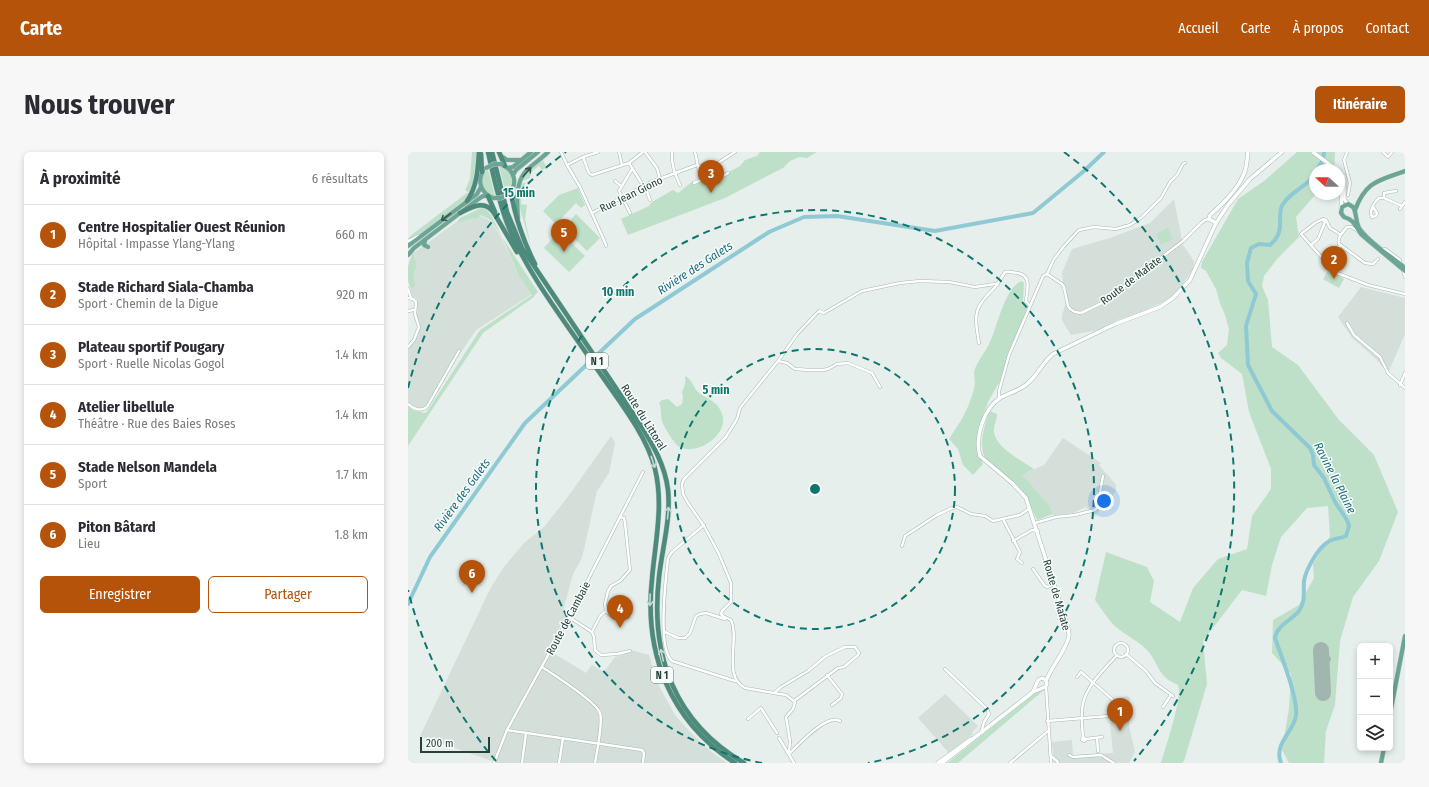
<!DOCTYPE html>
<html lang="fr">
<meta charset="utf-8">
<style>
body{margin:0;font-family:"Fira Sans Condensed",sans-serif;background:#f7f7f7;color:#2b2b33}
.controls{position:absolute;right:12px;bottom:12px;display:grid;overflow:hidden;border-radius:6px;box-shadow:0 2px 6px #0003}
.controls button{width:36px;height:36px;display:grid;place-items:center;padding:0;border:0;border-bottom:1px solid #e1e1e2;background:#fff;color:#2b2b33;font:20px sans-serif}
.compass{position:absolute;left:901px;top:12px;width:36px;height:36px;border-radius:50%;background:#fff;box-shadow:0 2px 6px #0003;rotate:291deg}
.scale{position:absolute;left:12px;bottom:10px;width:70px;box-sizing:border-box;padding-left:4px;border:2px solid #24423a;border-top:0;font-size:11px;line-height:14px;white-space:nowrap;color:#24423a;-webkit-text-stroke:3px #f7fbf9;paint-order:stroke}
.you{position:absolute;left:696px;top:349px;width:14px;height:14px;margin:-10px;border:3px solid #fff;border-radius:50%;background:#1a73e8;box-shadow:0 0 0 6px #1a73e833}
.badge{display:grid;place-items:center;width:26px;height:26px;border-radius:50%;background:#b45309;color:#fff;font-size:13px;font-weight:700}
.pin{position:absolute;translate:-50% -33px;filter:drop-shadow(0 1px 2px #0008)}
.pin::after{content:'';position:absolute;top:21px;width:14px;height:12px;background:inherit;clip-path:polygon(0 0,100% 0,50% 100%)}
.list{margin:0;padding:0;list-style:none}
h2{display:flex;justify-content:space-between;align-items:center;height:52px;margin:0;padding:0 16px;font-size:17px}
h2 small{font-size:13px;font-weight:400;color:#7c7c81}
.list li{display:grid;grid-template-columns:26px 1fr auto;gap:12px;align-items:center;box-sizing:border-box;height:60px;padding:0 16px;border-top:1px solid #e1e1e2}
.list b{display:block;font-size:15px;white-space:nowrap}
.list p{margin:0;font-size:13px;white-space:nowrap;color:#7c7c81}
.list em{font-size:13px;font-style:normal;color:#7c7c81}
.actions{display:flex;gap:8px;padding:12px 16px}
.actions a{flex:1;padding:9px 0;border:1px solid #b45309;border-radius:6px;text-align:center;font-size:14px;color:#b45309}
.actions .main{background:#b45309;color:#fff}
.icon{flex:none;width:22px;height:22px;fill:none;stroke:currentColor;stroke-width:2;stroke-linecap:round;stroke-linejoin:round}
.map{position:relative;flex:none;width:997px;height:611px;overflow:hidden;border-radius:6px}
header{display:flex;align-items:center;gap:24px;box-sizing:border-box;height:56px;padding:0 20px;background:#b45309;color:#fff}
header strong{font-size:19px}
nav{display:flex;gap:22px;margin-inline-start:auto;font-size:14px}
.intro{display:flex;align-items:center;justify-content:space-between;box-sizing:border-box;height:96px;padding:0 24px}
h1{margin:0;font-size:28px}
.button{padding:10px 18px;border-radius:6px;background:#b45309;color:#fff;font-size:14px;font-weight:700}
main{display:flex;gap:24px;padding:0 24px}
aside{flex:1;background:#fff;border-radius:6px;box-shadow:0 2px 6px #0003}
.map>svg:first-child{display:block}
</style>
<header>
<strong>Carte</strong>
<nav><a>Accueil</a><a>Carte</a><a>À propos</a><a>Contact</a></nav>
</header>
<div class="intro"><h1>Nous trouver</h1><a class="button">Itinéraire</a></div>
<main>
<aside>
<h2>À proximité<small>6 résultats</small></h2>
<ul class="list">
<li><span class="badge">1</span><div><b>Centre Hospitalier Ouest Réunion</b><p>Hôpital · Impasse Ylang-Ylang</p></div><em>660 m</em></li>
<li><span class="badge">2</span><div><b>Stade Richard Siala-Chamba</b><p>Sport · Chemin de la Digue</p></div><em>920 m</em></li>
<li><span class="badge">3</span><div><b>Plateau sportif Pougary</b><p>Sport · Ruelle Nicolas Gogol</p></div><em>1.4 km</em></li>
<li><span class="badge">4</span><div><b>Atelier libellule</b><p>Théâtre · Rue des Baies Roses</p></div><em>1.4 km</em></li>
<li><span class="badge">5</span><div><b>Stade Nelson Mandela</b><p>Sport</p></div><em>1.7 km</em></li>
<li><span class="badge">6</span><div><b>Piton Bâtard</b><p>Lieu</p></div><em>1.8 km</em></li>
</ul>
<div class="actions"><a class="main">Enregistrer</a><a>Partager</a></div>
</aside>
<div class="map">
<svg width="997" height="611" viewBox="0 0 997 611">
<rect width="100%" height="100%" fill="#e6efeb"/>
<g fill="#d4dfda">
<path d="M766,47L775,93L786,109L785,117L771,138L757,149L731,161L712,167L690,178L663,183L654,168V164L659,146L655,131L654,121L664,97L702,86L742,71Z"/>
<path d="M70,63L83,69L93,85L111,124L124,142L68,178L48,208L21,255L19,258L11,260L5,258L0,254V193L7,183L10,174L8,160L10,150L9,147L4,144L0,128L4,102L51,68Z"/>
<path d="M953,135L997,146V182L980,221L969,208L944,186L930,165Z"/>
<path d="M203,284L207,291L201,321L189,339L174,406L165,422L155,459L159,463L141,495L145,501L178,521L184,513L196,520L207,505L215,503L223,498L241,503L250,532L267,563L284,582L306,602L319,611H88V609H84L12,584L83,435L95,416L116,391L136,375L159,346Z"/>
<path d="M655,286L693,311L691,313L708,333V339L686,365L678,355L665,361L646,364L641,353L613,323L636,313Z"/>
<path d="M537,542L570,574L564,580L565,582L541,601L510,566Z"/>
<path d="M720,544L722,547L721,574L727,600L721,611H646L644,590L664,588L665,603L705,601L702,571L705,570L713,545Z"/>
</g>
<g fill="#bfe0c8">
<path d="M64,0H69L64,38L60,40L57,38L62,27Z"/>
<path d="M352,0H409L399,6L391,5L382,9L375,16L317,46L220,83L213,67L241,54L244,50L265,38L270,41L285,29L287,32L298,27L317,22L332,14L337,8L349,4Z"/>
<path d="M889,0H927L926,18H907V42H908L888,65L891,85L869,107L856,124L854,134L860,148L864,195L890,213L931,268L966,303L990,360L971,409L945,445L932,489L927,553L918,579L916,611H881L874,598L881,556L883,522L864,501L865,468L891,453L906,426L905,412L922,384L920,354L899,356L873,385L864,413L858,444L834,438L795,489L799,532L776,609L774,611H753C757,596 775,545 770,533C747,523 752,511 738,497C729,488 717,483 708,475C700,468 694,457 687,448L698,400L739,415L746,429L742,450L772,470L785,436L810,407L839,397L844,364L863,337V317L841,260L834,222L813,206L810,201L819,193L821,177L817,163L812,151L808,137L798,119L793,116L794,110L830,47L856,29Z"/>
<path d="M135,8L139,16L134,18L131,14L123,20L122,26L114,29L119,19L132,9L133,10Z"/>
<path d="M91,14C106,17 107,32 98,42Z"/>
<path d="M80,17L87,44C73,41 70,26 80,17Z"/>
<path d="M118,30L114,41L113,52L119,53L117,67L123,95L111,53L114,32Z"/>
<path d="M170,36L177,53L173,56L168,51L148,72L135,59L151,43Z"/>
<path d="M59,41H61L59,46L15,80L0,88L2,84Z"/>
<path d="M73,56L79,58L83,63L94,85L130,140L126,144V145L75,181L0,294V255L6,259L18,261L72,178L124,143L111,124L94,85L83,68L72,63L70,66L61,67L49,71L52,66Z"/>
<path d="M168,62L192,86L179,99L156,76Z"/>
<path d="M760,76L765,87L753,93L748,82Z"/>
<path d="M151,79L177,104L161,120L136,96Z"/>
<path d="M5,99L6,105L9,112L5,124L7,133L4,136L2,135L0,128V114Z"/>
<path d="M921,117L936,127L931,136L915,127Z"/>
<path d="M614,129L616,131L615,150L621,155L601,200L593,227L580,250L575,264L572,282V303L575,312L565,323L555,313L550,297L541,287C548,276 556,265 561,252C563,246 566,239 567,232C567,228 566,224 566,220C568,211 578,199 582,190C589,176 597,134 614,129Z"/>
<path d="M277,224C285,228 284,234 290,240C299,247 310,249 314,262C322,282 288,306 270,294C265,290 256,275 254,269C252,262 254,256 251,251L254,248L260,247L269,255L274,252L275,245L274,240C277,234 278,230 277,224Z"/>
<path d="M581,259L589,262C589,269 585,274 586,280C588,296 614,309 626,317L614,323L641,353L645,362L629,368L618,344L579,310C569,294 576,277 581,259Z"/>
<path d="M633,538H636L550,611H539L628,540Z"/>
</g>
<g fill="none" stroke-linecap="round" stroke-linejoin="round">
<g stroke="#8ec9d4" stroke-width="4">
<path d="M909,18L915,8L916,0"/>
<path d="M0,452L22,405L117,271L227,167L361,80L396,65L429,64L527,79L625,61L676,19L696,0"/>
<path d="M873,611C865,591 887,579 888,563C890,545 873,504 867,486C869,473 884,468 891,459C898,449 895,439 896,429C898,417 910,396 920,390C925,386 932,387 938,384L941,374L939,368L927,350L916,326L906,313L905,303L902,296L864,259L840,213L838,174L848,142L840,129L839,111L843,96L851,92L862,93C880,77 867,64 875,52C883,39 899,35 907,22"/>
</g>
<path stroke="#a2b6b0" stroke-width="6" d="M914,508L920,507"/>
<path stroke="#a2b6b0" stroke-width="16" d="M913,498L915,541"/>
<defs>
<g id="minor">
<path d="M153,0L159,13L172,35L195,86L198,93V94"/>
<path d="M211,0L214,13"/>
<path d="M237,0L249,16L252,27"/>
<path d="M264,0C263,12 267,22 272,33"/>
<path d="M287,0L293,28"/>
<path d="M939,0L936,8L942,31L940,43"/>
<path d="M975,0L980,5L984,0"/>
<path d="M996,0L997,1"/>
<path d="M175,5L181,21L184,23L221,11L235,0"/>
<path d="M221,11L236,35"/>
<path d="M159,13L175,5L190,0"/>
<path d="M293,28C301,31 313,26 320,21"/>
<path d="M207,29L213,34"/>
<path d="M286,31L293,28"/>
<path d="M237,34L242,48"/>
<path d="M976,46V41L988,39"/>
<path d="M965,55L969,61L968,64L964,65C961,59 966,50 971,46H976L994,54"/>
<path d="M992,57L997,50"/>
<path d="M184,61L243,30L289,13L298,16H302L327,0"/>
<path d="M222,61L211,39L224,17"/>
<path d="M950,79L943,75H939C935,80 929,85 931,92L957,111L965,112L970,107"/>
<path d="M933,83L922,76L918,68L915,67L907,71L893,82L925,118L929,121L960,133L997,142"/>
<path d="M0,89L11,84"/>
<path d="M903,93L910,87L917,70L915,68"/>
<path d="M973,97H977L992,108V112"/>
<path d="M916,108L933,93"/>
<path d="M995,118L997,125"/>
<path d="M639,122L654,132L656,135L660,154L662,157L667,160L673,161L694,151L733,122L742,112L754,105L775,89L793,71L797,68L801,67"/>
<path d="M0,137L3,146"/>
<path d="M0,146L5,147L8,150L7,162L11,175L6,188L0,195"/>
<path d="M0,159L6,158"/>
<path d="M939,171L946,183L972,205L980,221L997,236"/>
<path d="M571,191C565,157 567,156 590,132"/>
<path d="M370,209L390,181L411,159L416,161L454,139L492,131L512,129L541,130L567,135L587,132L590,131L597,120C602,119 605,121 610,121C624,124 619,138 618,149L622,154"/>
<path d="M992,233L997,221"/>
<path d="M591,246V239L601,203L635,124L639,122L646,107L656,94L671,78L686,75L708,77L722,73L734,65L753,46L762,30L769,23L775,12L777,11"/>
<path d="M0,252C5,257 13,260 19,255L51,199"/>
<path d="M595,367L612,400L609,407L614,411"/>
<path d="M627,371L648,365L667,363L687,358L689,356L695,324"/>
<path d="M296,373L264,400L260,406C258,426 249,496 264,509L327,529"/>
<path d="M605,389L624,378L630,379"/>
<path d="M494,394L497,384L529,363L544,356L549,355L563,362L577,364L585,369L612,363L622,356"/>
<path d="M625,417L637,434L640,435L646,432"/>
<path d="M198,459C205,467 209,467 220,465"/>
<path d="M161,465L184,480L186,485L187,498L193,503L209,502L222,499"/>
<path d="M184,480L192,464L198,459L197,452L200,439L203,434L212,429L222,418L217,371L216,366L212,365"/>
<path d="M257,480L270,486H277L282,481L288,464L292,462L298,461L317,467"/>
<circle cx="713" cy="498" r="7"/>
<path d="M718,502L738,519L747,531L765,544"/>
<path d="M134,515C146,523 188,549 192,561C195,570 189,600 187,611"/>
<path d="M537,517L579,557L581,562L576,570L573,581"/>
<path d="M419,523L434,542L433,546L424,553"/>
<path d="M638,534L643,611"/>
<path d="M366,541L373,535L400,519L418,504L437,495H447L451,501L450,503L436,515L430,516L386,549"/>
<path d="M755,555L763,543"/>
<path d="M340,567L353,556L369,581"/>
<path d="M639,569L701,564L705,549L704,547L673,520L669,525"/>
<path d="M99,578L234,598L236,601L235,611"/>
<path d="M675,585C674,572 672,557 677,545C683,529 698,516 709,503"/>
<path d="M371,586L386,611"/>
<path d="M689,586L690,599"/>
<path d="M678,587L676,589L674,588L675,585L678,587L694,585"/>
<path d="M381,600L382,589L378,565L385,557L387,550L378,543L337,536C314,524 332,488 323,468L315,464L313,462L314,459L323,450V431L311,402L296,374L280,351L275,342L274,332L276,327L318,285L329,267L332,256L370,209L379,211L387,217L402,218H415L420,217L429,212L440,211L464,221L472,235"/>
<path d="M381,602C390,593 419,561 432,569"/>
<path d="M661,603L665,605L693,603L706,611"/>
<path d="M643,604L649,609L650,611"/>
<path d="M86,611L99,578L161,465L235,320"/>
<path d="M114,611L118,581"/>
<path d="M151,611L155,586"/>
<path d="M602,611L640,579"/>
</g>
<g id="secondary">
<path d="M905,0L929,18"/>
<path d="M932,20L934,28L933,57"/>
<path d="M936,24V47L940,52"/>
<path d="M808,71L801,67L802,63C815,52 829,38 836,22C839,15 839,7 840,0"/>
<path d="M638,529C643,515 660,496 661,483C661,480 660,476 659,473L618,346L604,331L572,304C567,286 575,257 592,246C600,241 611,239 619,232C629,224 634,211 645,202L707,172L752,155L765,146L782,128L808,71L820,53L842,27L874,0"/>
<path d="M530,611L563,587"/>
<path d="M534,611L625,540L637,535L639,532L638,528L634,526L630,528L625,540"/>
</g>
<g id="primary">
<path d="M93,4L99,8H113"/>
<path d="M94,13C106,18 110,30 102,41"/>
<path d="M100,16L105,15L123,0"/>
<path d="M75,19C69,30 73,41 85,46"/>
<path d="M105,23L108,18L130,0"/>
<path d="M947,58C958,29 970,29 997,19"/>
<path d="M110,66C109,51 107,31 118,19C125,12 133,7 140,0"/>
<path d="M17,88L16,93L20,95"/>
<path d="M0,94L69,42L73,35"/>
<path d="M0,103L6,96L69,48L75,44H80"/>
<path d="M997,116C983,104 961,91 951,76C947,68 949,61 945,55L940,52L934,55L933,61L936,65L941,67L945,70L953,82L961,89L997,119"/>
<path d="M982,562L997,484"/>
<path d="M973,611L976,596"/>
</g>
<g id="trunk">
<path d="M80,0C86,26 91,52 101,76C121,124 156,168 185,211C205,241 239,282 247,317C256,353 247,391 244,427C236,502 262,569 327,611"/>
<path d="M84,0L99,60L114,96L232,272C245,293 257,313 260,338C263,367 254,397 251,425C242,503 266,570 336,611"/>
<path d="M91,0L97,14"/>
<path d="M73,2L74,20"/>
<path d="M103,39C106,62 116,91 127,112"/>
<path d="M80,44L87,60"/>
<path d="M59,49C69,35 70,17 71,0"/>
<path d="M52,61C63,55 77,47 86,61L109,100"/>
</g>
</defs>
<use href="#minor" stroke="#a8b8b2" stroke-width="3.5"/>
<use href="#secondary" stroke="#a4bbb3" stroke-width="4.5"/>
<use href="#primary" stroke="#c2cac8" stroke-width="5"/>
<use href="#trunk" stroke="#c2cac8" stroke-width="5.5"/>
<use href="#minor" stroke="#fff" stroke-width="2.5"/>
<use href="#secondary" stroke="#fff" stroke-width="3.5"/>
<use href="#primary" stroke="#6aa596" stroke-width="4"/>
<use href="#trunk" stroke="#4c8a7c" stroke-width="4.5"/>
<defs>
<g id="primary-bridge">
<path d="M78,16L86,12H94"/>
<path d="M85,46H93L101,42"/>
</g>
</defs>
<use href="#primary-bridge" stroke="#c2cac8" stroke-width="5" stroke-linecap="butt"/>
<use href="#primary-bridge" stroke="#6aa596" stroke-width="4"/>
</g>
<defs><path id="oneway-shaft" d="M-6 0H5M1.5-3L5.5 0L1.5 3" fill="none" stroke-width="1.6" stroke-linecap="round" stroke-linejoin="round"/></defs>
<g stroke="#365b51">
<use href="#oneway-shaft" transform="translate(119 20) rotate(-49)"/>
<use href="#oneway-shaft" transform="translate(38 65) rotate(143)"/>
</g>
<g stroke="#c4d9d4">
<use href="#oneway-shaft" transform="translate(245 310) rotate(72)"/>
<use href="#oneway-shaft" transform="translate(260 361) rotate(-85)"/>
<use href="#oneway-shaft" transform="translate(242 448) rotate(92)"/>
<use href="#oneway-shaft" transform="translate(254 503) rotate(-103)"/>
</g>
<g fill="none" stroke="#0f766e" stroke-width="2" stroke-dasharray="7 5">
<circle cx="407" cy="337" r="140"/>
<path d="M354 611A279 279 0 1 1 460 611"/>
<path d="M88 609A419 419 0 0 1 0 438M0 236A419 419 0 0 1 158 0M656 0A419 419 0 0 1 726 609"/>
</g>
<g text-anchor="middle" stroke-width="3" stroke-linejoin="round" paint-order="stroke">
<g fill="#f7fbf9" stroke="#637a73" stroke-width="1">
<rect x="178" y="201" width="22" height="16" rx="3"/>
<rect x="243" y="515" width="22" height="16" rx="3"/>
</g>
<g font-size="10" font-weight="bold" fill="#24423a">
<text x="189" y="213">N 1</text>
<text x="254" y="527">N 1</text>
</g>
<g font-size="11" fill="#24423a" stroke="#f7fbf9">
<text transform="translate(223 42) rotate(-26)" y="4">Rue Jean Giono</text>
<text transform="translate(723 128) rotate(-37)" y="4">Route de Mafate</text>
<text transform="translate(236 265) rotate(58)" y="4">Route du Littoral</text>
<text transform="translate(649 443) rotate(74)" y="4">Route de Mafate</text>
<text transform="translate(160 466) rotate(-62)" y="4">Route de Cambaie</text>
</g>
<g font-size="12" font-style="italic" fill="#1c6f80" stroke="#f7fbf9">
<text transform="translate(287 116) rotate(-33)" y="4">Rivière des Galets</text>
<text transform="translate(927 326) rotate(63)" y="4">Ravine la Plaine</text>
<text transform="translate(54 343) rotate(-54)" y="4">Rivière des Galets</text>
</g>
</g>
<circle cx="407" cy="337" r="6" fill="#0f766e" stroke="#f7fbf9" stroke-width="2"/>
<g font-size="12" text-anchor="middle" font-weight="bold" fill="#0f766e" stroke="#f7fbf9" stroke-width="3" stroke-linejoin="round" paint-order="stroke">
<text x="111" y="45">15 min</text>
<text x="210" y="144">10 min</text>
<text x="308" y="242">5 min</text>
</g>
</svg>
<div class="controls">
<button>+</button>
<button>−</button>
<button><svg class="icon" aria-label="layers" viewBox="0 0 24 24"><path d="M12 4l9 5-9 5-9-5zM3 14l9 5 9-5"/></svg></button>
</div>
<svg class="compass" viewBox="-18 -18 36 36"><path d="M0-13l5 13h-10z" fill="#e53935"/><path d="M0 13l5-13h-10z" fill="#7c7c81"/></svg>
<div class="scale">200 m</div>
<div class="you"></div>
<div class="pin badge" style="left:712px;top:579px">1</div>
<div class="pin badge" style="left:926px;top:127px">2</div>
<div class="pin badge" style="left:303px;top:41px">3</div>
<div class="pin badge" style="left:212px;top:476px">4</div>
<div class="pin badge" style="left:156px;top:100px">5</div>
<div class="pin badge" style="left:64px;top:441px">6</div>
</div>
</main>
